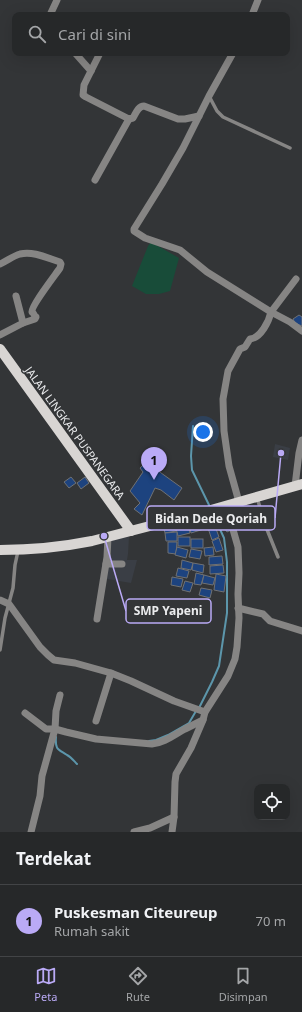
<!DOCTYPE html>
<html lang="id">
<style>
body{margin:0;font-family:"Noto Sans",sans-serif;background:#2e3031;color:#f1f3f6}
.controls{position:absolute;right:12px;bottom:12px;display:grid;overflow:hidden;border-radius:8px;box-shadow:0 4px 16px #0002}
.controls button{width:36px;height:36px;display:grid;place-items:center;padding:0;border:0;border-bottom:1px solid #424446;background:#262829;color:#f1f3f6;font:20px sans-serif}
.you{position:absolute;left:203px;top:432px;width:14px;height:14px;margin:-10px;border:3px solid #fff;border-radius:50%;background:#1a73e8;box-shadow:0 0 0 6px #1a73e833}
.badge{display:grid;place-items:center;width:26px;height:26px;border-radius:50%;background:#baaaf6;color:#111;font-size:13px;font-weight:700}
.pin{position:absolute;translate:-50% -33px;filter:drop-shadow(0 1px 2px #0008)}
.pin::after{content:'';position:absolute;top:21px;width:14px;height:12px;background:inherit;clip-path:polygon(0 0,100% 0,50% 100%)}
.list{margin:0;padding:0;list-style:none}
h2{display:flex;justify-content:space-between;align-items:center;height:52px;margin:0;padding:0 16px;font-size:17px}
h2 small{font-size:13px;font-weight:400;color:#a4a6a8}
.list li{display:grid;grid-template-columns:26px 1fr auto;gap:12px;align-items:center;box-sizing:border-box;height:72px;padding:0 16px;border-top:1px solid #424446}
.list b{display:block;font-size:15px;white-space:nowrap}
.list p{margin:0;font-size:13px;white-space:nowrap;color:#a4a6a8}
.list em{font-size:13px;font-style:normal;color:#a4a6a8}
.icon{flex:none;width:22px;height:22px;fill:none;stroke:currentColor;stroke-width:2;stroke-linecap:round;stroke-linejoin:round}
.map{position:relative;flex:none;width:302px;height:832px;overflow:hidden}
.search{position:absolute;background:#262829;box-shadow:0 4px 16px #0002;left:12px;right:12px;top:12px;height:44px;display:flex;align-items:center;gap:10px;box-sizing:border-box;padding:0 14px;border-radius:8px;color:#a4a6a8;font-size:15px}
.sheet{height:124px;background:#262829}
nav{display:flex;justify-content:space-around;align-items:center;box-sizing:border-box;height:56px;border-top:1px solid #424446;background:#262829;font-size:11px;color:#a4a6a8}
nav a{display:grid;justify-items:center;gap:2px}
nav .on{color:#baaaf6}
.map>svg:first-child{display:block}
</style>
<div class="map">
<svg width="302" height="832" viewBox="0 0 302 832">
<rect width="100%" height="100%" fill="#333537"/>
<g fill="#3a3e45">
<path d="M275,444L290,448L288,460L273,457Z"/>
<path d="M129,537L128,554L127,560H137L131,583L107,579L110,543L112,539Z"/>
</g>
<path fill="#184c39" d="M151,242L179,258L170,291L159,294H146L132,286L148,246Z"/>
<g fill="none" stroke-linecap="round" stroke-linejoin="round">
<g stroke="#5c96ab" stroke-width="2">
<path d="M193,426L191,456L192,470L210,507"/>
<path d="M199,708L212,682L219,666L227,613V562L224,538L212,512"/>
<path d="M56,737C55,750 58,749 67,755C71,757 74,761 77,764"/>
<path d="M149,741L156,740L168,735L189,723L196,711"/>
</g>
</g>
<g fill="#1d437f" stroke="#6f7174">
<path d="M299,315L302,317V326L295,323L293,319Z"/>
<path d="M151,457L162,467L157,470L182,488L174,500L161,490L155,488L142,515L134,509L140,503L130,491L143,472L140,468Z"/>
<path d="M71,477L76,483L69,488L64,482Z"/>
<path d="M85,477L89,483L81,489L77,483Z"/>
<path d="M200,517L204,529L191,533L188,520Z"/>
<path d="M187,520L190,533L178,536L175,524Z"/>
<path d="M174,522L176,531L165,533L163,525Z"/>
<path d="M229,523L233,529L227,532L223,526Z"/>
<path d="M215,526L219,537L212,540L208,528Z"/>
<path d="M177,532V541H166L165,533Z"/>
<rect x="178" y="537" width="12" height="9"/>
<path d="M219,538L223,550L216,552L212,541Z"/>
<rect x="191" y="539" width="12" height="9"/>
<path d="M168,542H177L176,554L168,553Z"/>
<path d="M177,547L188,550L186,558L175,555Z"/>
<path d="M213,547L214,555L205,556L204,548Z"/>
<path d="M191,549L202,551L200,559L189,557Z"/>
<path d="M222,556L223,564L209,565V557Z"/>
<path d="M182,560L193,563L191,570L181,568Z"/>
<path d="M193,563L204,565L203,573L192,570Z"/>
<path d="M223,565L224,573L210,574V566Z"/>
<path d="M178,568L189,571L187,578L176,576Z"/>
<path d="M196,573L204,575L201,585L194,584Z"/>
<path d="M216,574L226,576L224,592L214,590Z"/>
<path d="M204,575L215,578L213,585L202,583Z"/>
<path d="M172,577L183,579L181,587L171,585Z"/>
<path d="M185,581L193,583L190,592L182,590Z"/>
<path d="M201,588L212,590L210,598L199,595Z"/>
</g>
<g fill="none" stroke-linecap="round" stroke-linejoin="round">
<g stroke="#868584" stroke-width="3.5">
<path d="M209,96L217,111L223,117L290,148"/>
<path d="M257,497L264,522L278,557"/>
<path d="M0,650L5,618L13,588L15,565L18,551"/>
</g>
<g stroke="#868584" stroke-width="7">
<path d="M50,15L57,0"/>
<path d="M252,15L258,0"/>
<path d="M75,53L91,71"/>
<path d="M100,53L84,85L83,95L86,97L129,119L133,118C136,113 138,106 144,106L178,119H185L199,116"/>
<path d="M233,53L209,96L183,148L162,184L134,229V231L145,238L180,250L207,272L271,312L290,322L302,331"/>
<path d="M95,180L129,119"/>
<path d="M0,264C7,261 13,256 20,254C34,251 47,258 60,262L61,264L60,268C56,274 31,306 32,312C33,312 35,317 36,317L35,319L23,323"/>
<path d="M0,335L23,323L16,296"/>
<path d="M295,486L299,453L302,440"/>
<path d="M239,502L229,466L224,431L223,399L228,371L240,349L245,347L250,339C261,338 269,321 271,312L296,279"/>
<path d="M106,564H122"/>
<path d="M0,600L9,604L40,647L48,655L54,660L75,663L111,673L131,681L174,701L205,712"/>
<path d="M238,608L263,614L270,621L302,631"/>
<path d="M97,619L107,557L108,537"/>
<path d="M25,713L46,729H55L66,732L96,739L152,744C164,743 174,735 185,729C191,726 197,723 203,720L205,712L228,676L235,659L237,647L239,618L238,594L239,573L238,547L226,505"/>
<path d="M96,721L111,673"/>
<path d="M31,832L40,796L42,776L55,729L56,711L60,695"/>
<path d="M134,832L150,828L174,817"/>
<path d="M172,832L174,817L175,782L176,774L191,748L203,720"/>
</g>
<g stroke="#d8d5d3" stroke-width="10">
<path d="M0,349L131,531"/>
<path d="M0,550C31,550 62,547 92,541L204,512L302,484"/>
</g>
</g>
<g text-anchor="middle" stroke-width="3" stroke-linejoin="round" paint-order="stroke">
<g font-size="11" fill="#eaebed" stroke="#333537">
<text transform="translate(75 433) rotate(54)" y="4">JALAN LINGKAR PUSPANEGARA</text>
</g>
</g>
<path fill="none" stroke="#baaaf6" stroke-width="1.5" d="M281 453L275 518M104 536L126 611"/>
<g fill="#baaaf6" stroke="#333537" stroke-width="1.5">
<circle cx="281" cy="453" r="4"/>
<circle cx="104" cy="536" r="4"/>
</g>
<g fill="#333537" stroke="#baaaf6" stroke-width="1.5">
<rect x="147" y="506" width="128" height="24" rx="4"/>
<rect x="126" y="599" width="85" height="24" rx="4"/>
</g>
<g font-size="12" text-anchor="middle" font-weight="bold" fill="#eaebed">
<text x="211" y="523">Bidan Dede Qoriah</text>
<text x="168" y="615">SMP Yapeni</text>
</g>
</svg>
<div class="controls">
<button><svg class="icon" aria-label="locate" viewBox="0 0 24 24"><circle cx="12" cy="12" r="6"/><path d="M12 2v4M12 18v4M2 12h4M18 12h4"/></svg></button>
</div>
<div class="you"></div>
<div class="pin badge" style="left:154px;top:480px">1</div>
<div class="search"><svg class="icon" aria-label="search" viewBox="0 0 24 24"><circle cx="10" cy="10" r="6"/><path d="M15 15l6 6"/></svg>Cari di sini</div>
</div>
<section class="sheet">
<h2>Terdekat<small></small></h2>
<ul class="list">
<li><span class="badge">1</span><div><b>Puskesman Citeureup</b><p>Rumah sakit</p></div><em>70 m</em></li>
</ul>
</section>
<nav>
<a class="on"><svg class="icon" aria-label="map" viewBox="0 0 24 24"><path d="M3 6l6-2 6 2 6-2v14l-6 2-6-2-6 2zM9 4v14M15 6v14"/></svg>Peta</a>
<a><svg class="icon" aria-label="directions" viewBox="0 0 24 24"><path d="M12 3l9 9-9 9-9-9zM9 14v-3h6M13 9l2 2-2 2"/></svg>Rute</a>
<a><svg class="icon" aria-label="saved" viewBox="0 0 24 24"><path d="M7 4h10v16l-5-4-5 4z"/></svg>Disimpan</a>
</nav>
